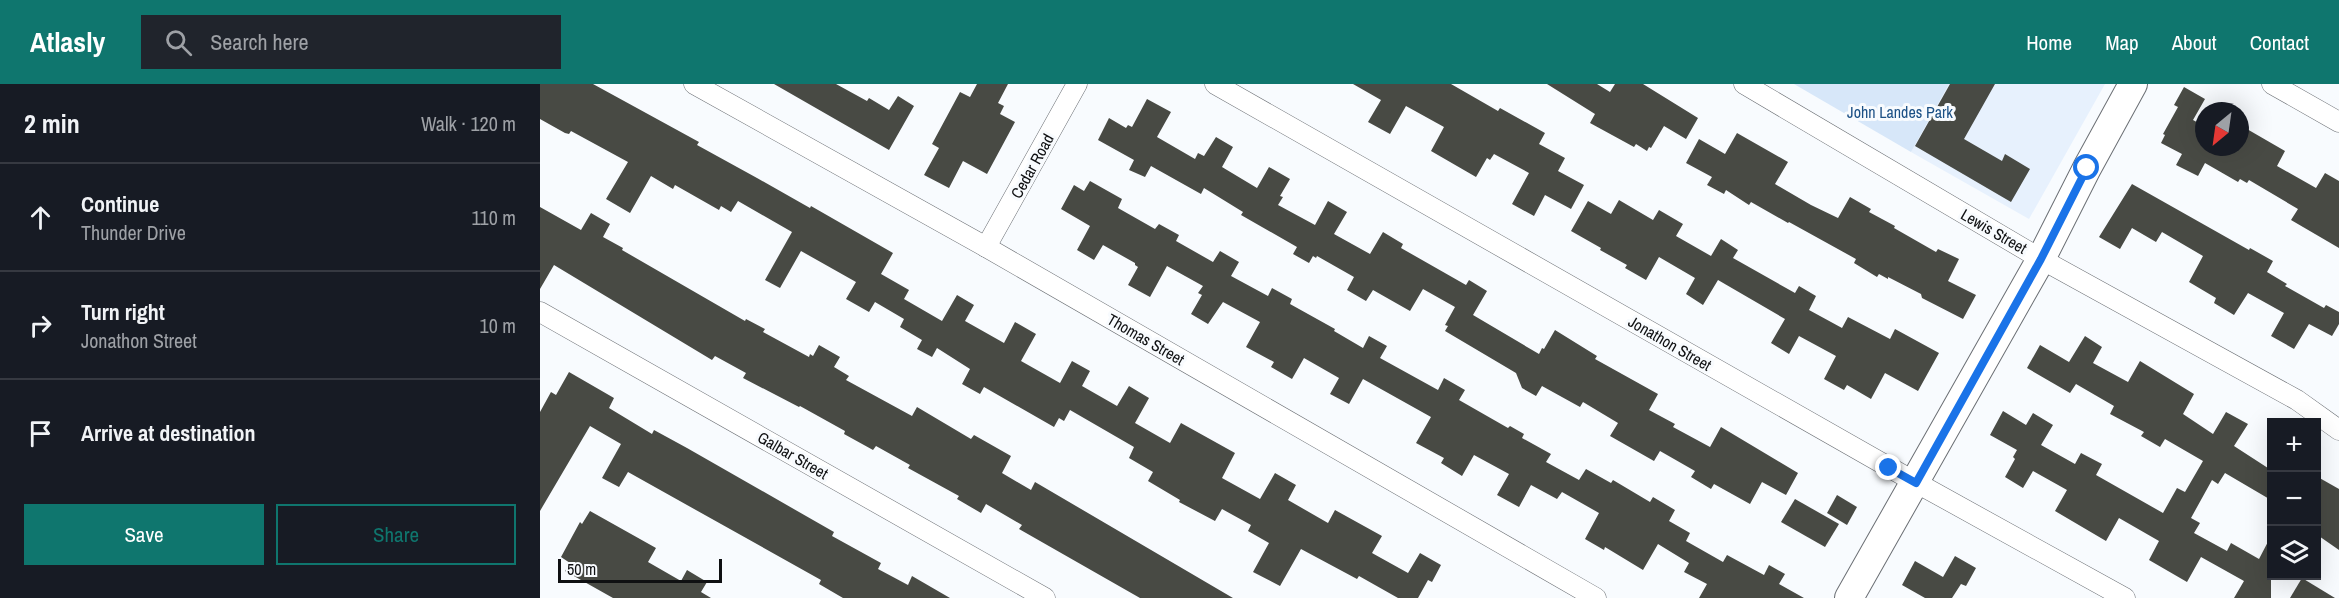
<!DOCTYPE html>
<meta charset="utf-8">
<style>
body{margin:0;font-family:"Archivo Narrow",sans-serif;background:#20242c;color:#f1f3f6}
.controls{position:absolute;right:18px;bottom:18px;display:grid;overflow:hidden;border-radius:0px;box-shadow:0 6px 24px #0002}
.controls button{width:54px;height:54px;display:grid;place-items:center;padding:0;border:0;border-bottom:2px solid #363941;background:#171b24;color:#f1f3f6;font:30px sans-serif}
.compass{position:absolute;left:1655px;top:18px;width:54px;height:54px;border-radius:50%;background:#171b24;box-shadow:0 6px 24px #0002;rotate:209deg}
.scale{position:absolute;left:18px;bottom:15px;width:164px;box-sizing:border-box;padding-left:6px;border:3px solid #0f1012;border-top:0;font-size:16px;line-height:21px;white-space:nowrap;color:#0f1012;-webkit-text-stroke:4px #f8fbfe;paint-order:stroke}
.stop{position:absolute;width:18px;height:18px;margin:-14px;border:4px solid #1a73e8;border-radius:50%;background:#fff}
.stop.end{background:#1a73e8;border-color:#fff;box-shadow:0 2px 6px #0008}
.list{margin:0;padding:0;list-style:none}
h2{display:flex;justify-content:space-between;align-items:center;height:78px;margin:0;padding:0 24px;font-size:26px}
h2 small{font-size:20px;font-weight:400;color:#9ea1a6}
.list li{display:grid;grid-template-columns:39px 1fr auto;gap:18px;align-items:center;box-sizing:border-box;height:108px;padding:0 24px;border-top:2px solid #363941}
.list b{display:block;font-size:22px;white-space:nowrap}
.list p{margin:0;font-size:20px;white-space:nowrap;color:#9ea1a6}
.list em{font-size:20px;font-style:normal;color:#9ea1a6}
.actions{display:flex;gap:12px;padding:18px 24px}
.actions a{flex:1;padding:14px 0;border:2px solid #0f766e;border-radius:0px;text-align:center;font-size:21px;color:#0f766e}
.actions .main{background:#0f766e;color:#fff}
.icon{flex:none;width:33px;height:33px;fill:none;stroke:currentColor;stroke-width:2;stroke-linecap:round;stroke-linejoin:round}
.map{position:relative;flex:none;width:1799px;height:514px;overflow:hidden}
header{display:flex;align-items:center;gap:36px;box-sizing:border-box;height:84px;padding:0 30px;background:#0f766e;color:#fff}
header strong{font-size:28px}
nav{display:flex;gap:33px;margin-inline-start:auto;font-size:21px}
.search{width:420px;height:54px;background:#20242c;display:flex;align-items:center;gap:15px;box-sizing:border-box;padding:0 21px;border-radius:0px;color:#9ea1a6;font-size:22px}
main{display:flex}
aside{flex:1;background:#171b24}
.map>svg:first-child{display:block}
</style>
<header>
<strong>Atlasly</strong>
<div class="search"><svg class="icon" aria-label="search" viewBox="0 0 24 24"><circle cx="10" cy="10" r="6"/><path d="M15 15l6 6"/></svg>Search here</div>
<nav><a>Home</a><a>Map</a><a>About</a><a>Contact</a></nav>
</header>
<main>
<aside>
<h2>2 min<small>Walk · 120 m</small></h2>
<ul class="list">
<li><svg class="icon" aria-label="ahead" viewBox="0 0 24 24"><path d="M12 20V5M6 11l6-6 6 6"/></svg><div><b>Continue</b><p>Thunder Drive</p></div><em>110 m</em></li>
<li><svg class="icon" aria-label="right" viewBox="0 0 24 24"><path d="M7 20v-9h11M14 6l5 5-5 5"/></svg><div><b>Turn right</b><p>Jonathon Street</p></div><em>10 m</em></li>
<li><svg class="icon" aria-label="arrive" viewBox="0 0 24 24"><path d="M6 21V4h12l-3 4 3 4H6"/></svg><div><b>Arrive at destination</b></div></li>
</ul>
<div class="actions"><a class="main">Save</a><a>Share</a></div>
</aside>
<div class="map">
<svg width="1799" height="514" viewBox="0 0 1799 514">
<rect width="100%" height="100%" fill="#f8fbfe"/>
<path fill="#e7f1fd" d="M1409,0H1565L1489,135L1371,68Z"/>
<path fill="#d7e7f9" d="M1254,0H1409L1371,68Z"/>
<g fill="#484a44">
<path d="M0,0H53L159,58L157,61L217,94L270,124L271,122L353,169L341,190L369,206L364,215L402,237L417,211L434,221L425,237L464,259L475,238L496,250L481,277L520,299L532,277L550,287L542,302L577,322L589,302L609,314L595,339L630,359L641,339L695,369L682,394L720,415L735,389L756,401L748,416L788,439L795,426L842,452L832,469L868,489L880,469L901,481L892,498L888,496L878,514H858L819,492L817,495L761,465L740,502L713,488L729,459L708,447L711,441L682,425L675,437L639,418L640,416L608,397L613,388L589,374L594,363L530,326L524,337L519,334L514,343L444,303L440,310L422,300L430,285L397,264L392,273L377,265L382,256L360,243L364,235L335,218L329,228L306,215L316,198L261,167L240,204L225,196L252,148L198,117L191,128L181,122L179,126L135,101L133,105L111,92L90,129L66,115L88,78L31,47L29,50L25,49L0,35Z"/>
<path d="M234,0H296L327,17L329,14L349,26L358,12L374,22L349,66Z"/>
<path d="M437,0H468L458,19L464,22L460,30L475,38L447,90L423,77L409,104L384,91L399,64L392,60L420,8L430,13Z"/>
<path d="M813,0H911L958,27L960,24L1005,49L999,60L1025,74L1018,87L1044,101L1031,125L1005,111L994,132L972,120L989,89L954,70L950,76L947,74L936,93L891,67L904,43L866,22L850,50L828,38L841,16Z"/>
<path d="M1007,0H1057L1070,8L1075,0H1103L1158,34L1146,55L1124,42L1111,64L1109,63L1107,67L1096,60L1094,63L1050,39L1055,30Z"/>
<path d="M1410,0H1455L1424,55L1462,77L1465,70L1490,85L1471,118L1375,62Z"/>
<path d="M1644,3L1665,15L1653,36L1664,42V63H1700V41L1745,67L1737,82L1776,104L1785,89L1799,97V164L1751,136L1758,125L1709,96L1707,99L1700,95L1698,98L1665,79L1658,92L1636,81L1642,70L1621,59L1625,51L1623,50L1638,23L1634,21Z"/>
<path d="M607,15L631,28L617,53L655,75L658,69L664,72L676,53L693,63L682,83L717,104L729,83L750,95L740,112L743,113L738,121L775,141L788,117L807,128L794,150L830,170L843,148L863,160L861,164L926,201L929,196L947,207L933,231L999,270L1002,264L1004,265L1015,246L1057,272L1055,275L1118,310L1109,326L1135,340L1133,343L1170,363L1181,343L1258,389L1246,411L1222,398L1210,420L1174,400L1171,405L1151,393L1155,387L1120,367L1114,377L1070,352L1078,339L1043,318L1040,323L1002,302L996,312L982,304L976,289L905,247L908,242L905,241L915,223L883,205L870,227L833,206L826,217L807,206L814,193L777,172L776,174L773,172L769,179L753,170L757,163L701,131L703,128L664,104L661,110L611,82L605,93L589,86L594,76L558,56L569,34L586,44L588,41L592,43Z"/>
<path d="M1197,49L1248,78L1235,100L1271,121L1298,134L1310,113L1331,125L1329,128L1355,142L1354,144L1396,168L1398,165L1419,175L1408,197L1436,211L1423,235L1382,214L1381,210L1348,193V195L1339,190L1337,193L1314,179L1316,175L1249,138L1248,139L1211,118L1209,121L1186,106L1184,110L1167,101L1172,93L1146,79L1159,55L1185,70Z"/>
<path d="M550,97L582,115L578,124L615,145L619,140L639,151L636,157L673,178L680,167L699,178L691,192L728,212L732,204L752,215L750,220L795,245L794,247L823,264L829,252L847,262L840,274L898,306L904,294L925,306L919,316L968,344L970,342L984,350L982,354L1011,370L1006,378L1039,396L1046,385L1071,399L1073,396L1110,418L1113,413L1135,426L1129,437L1150,449L1146,457L1183,478L1187,471L1224,491L1229,481L1245,490L1239,500L1264,514H1159L1167,500L1144,488L1149,479L1118,460L1103,486L1065,463L1064,466L1045,455L1059,429L1022,408L1017,415L991,401L979,423L957,411L969,390L934,371L922,392L901,379L904,374L876,359L891,333L823,295L809,320L790,310L799,294L764,274L752,295L731,283L734,278L706,263L720,238L683,218L668,240L651,230L662,211L658,209L663,202L627,182L610,213L588,201L598,183L595,181V179L563,161L554,176L537,166L550,142L521,125L534,101L544,107Z"/>
<path d="M1592,100L1709,166L1710,164L1733,177L1727,188L1747,200L1745,202L1784,224L1786,221L1799,228V240L1792,252L1769,240L1754,265L1731,252L1744,229L1708,209L1694,231L1674,219L1676,214L1649,198L1663,172L1622,148L1616,158L1592,144L1580,165L1559,153Z"/>
<path d="M1079,116L1113,136L1119,126L1143,140L1136,152L1171,172L1181,155L1198,166L1193,174L1255,209L1259,202L1276,212L1269,226L1302,244L1308,233L1350,255L1355,245L1399,269L1378,307L1345,289L1331,315L1307,301L1304,306L1284,295L1296,272L1259,252L1249,270L1231,259L1245,235L1178,196L1163,221L1146,210L1155,194L1119,173L1106,196L1085,184L1087,181L1060,166L1061,164L1031,147L1048,117L1071,130Z"/>
<path d="M0,123L41,146L51,129L70,140L63,153L83,164L82,166L205,237L206,235L225,245L223,248L269,273L270,270L273,272L279,261L300,273L294,283L309,292L306,296L372,332L377,323L431,355L434,351L471,372L462,389L491,406L495,398L693,514H600L479,445L482,441L446,420L441,429L417,415L419,412L368,384L370,381L336,362L333,366L304,350L305,347L260,322L259,323L203,294L206,289L175,272L172,276L14,181L0,205Z"/>
<path d="M1545,252L1562,263L1553,279L1588,298L1600,277L1654,310L1643,330L1673,350L1686,328L1708,340L1694,362L1731,386V416L1685,389L1678,400L1672,396L1651,434L1660,439L1654,449L1687,467L1691,459L1719,475L1731,452V514H1694L1704,497L1661,473L1647,498L1609,476L1619,457L1579,434L1566,457L1515,427L1527,406L1493,387L1483,404L1465,393L1475,375L1473,373L1477,366L1450,351L1463,327L1486,341L1493,329L1513,341L1501,361L1535,380L1541,369L1562,380L1556,391L1623,429L1637,404L1645,408L1663,377L1625,355L1620,363L1601,352L1604,348L1570,330L1574,322L1536,300L1530,309L1487,284L1500,261L1529,278Z"/>
<path d="M29,288L74,314L69,324L112,350L114,346L147,364L294,448L292,452L341,479L338,485L368,501L372,492L410,514H303L279,500L281,496L88,388L79,403L62,394L81,360L50,342L0,427V328L11,308L16,311Z"/>
<path d="M1776,392L1799,405V466L1776,450Z"/>
<path d="M1297,411L1317,423L1307,441L1287,429Z"/>
<path d="M1255,415L1299,440L1285,463L1241,438Z"/>
<path d="M50,427L116,464L108,478L141,497L147,486L167,498L161,508L171,514H73L25,487L30,479L21,473L40,438L42,440Z"/>
<path d="M1415,472L1436,484L1426,502L1421,500L1412,514H1385L1362,501L1375,477L1403,493Z"/>
<path d="M1762,494L1795,514H1750Z"/>
</g>
<g fill="none" stroke-linecap="round" stroke-linejoin="round">
<defs>
<g id="street">
<path d="M154,0L446,163L1056,514"/>
<path d="M675,0L1375,398L1585,514"/>
<path d="M1204,0L1501,175L1757,316L1799,346"/>
<path d="M1732,0L1799,38"/>
<path d="M446,163L537,0"/>
<path d="M0,228L505,514"/>
</g>
<path id="secondary" d="M1309,514L1501,175L1547,84L1593,0"/>
</defs>
<use href="#street" stroke="#6b6f74" stroke-width="21"/>
<use href="#secondary" stroke="#6b6f74" stroke-width="30"/>
<use href="#street" stroke="#fff" stroke-width="20"/>
<use href="#secondary" stroke="#fff" stroke-width="28"/>
</g>
<g fill="none" stroke-linecap="round" stroke-linejoin="round">
<path stroke="#1a73e8" stroke-width="8" d="M1349,384L1376,399L1501,175L1547,84"/>
</g>
<g text-anchor="middle" stroke-width="6" stroke-linejoin="round" paint-order="stroke">
<g font-size="16" fill="#1b5085" stroke="#f8fbfe">
<text x="1360" y="34">John Landes Park</text>
</g>
<g font-size="16" fill="#0f1012" stroke="#f8fbfe">
<text transform="translate(492 82) rotate(-61)" y="6">Cedar Road</text>
<text transform="translate(1454 147) rotate(30)" y="6">Lewis Street</text>
<text transform="translate(606 255) rotate(30)" y="6">Thomas Street</text>
<text transform="translate(1130 259) rotate(30)" y="6">Jonathon Street</text>
<text transform="translate(253 371) rotate(30)" y="6">Galbar Street</text>
</g>
</g>
</svg>
<div class="controls">
<button>+</button>
<button>−</button>
<button><svg class="icon" aria-label="layers" viewBox="0 0 24 24"><path d="M12 4l9 5-9 5-9-5zM3 14l9 5 9-5"/></svg></button>
</div>
<svg class="compass" viewBox="-18 -18 36 36"><path d="M0-13l5 13h-10z" fill="#e53935"/><path d="M0 13l5-13h-10z" fill="#9ea1a6"/></svg>
<div class="scale">50 m</div>
<div class="stop" style="left:1547px;top:84px"></div>
<div class="stop end" style="left:1349px;top:384px"></div>
</div>
</main>
